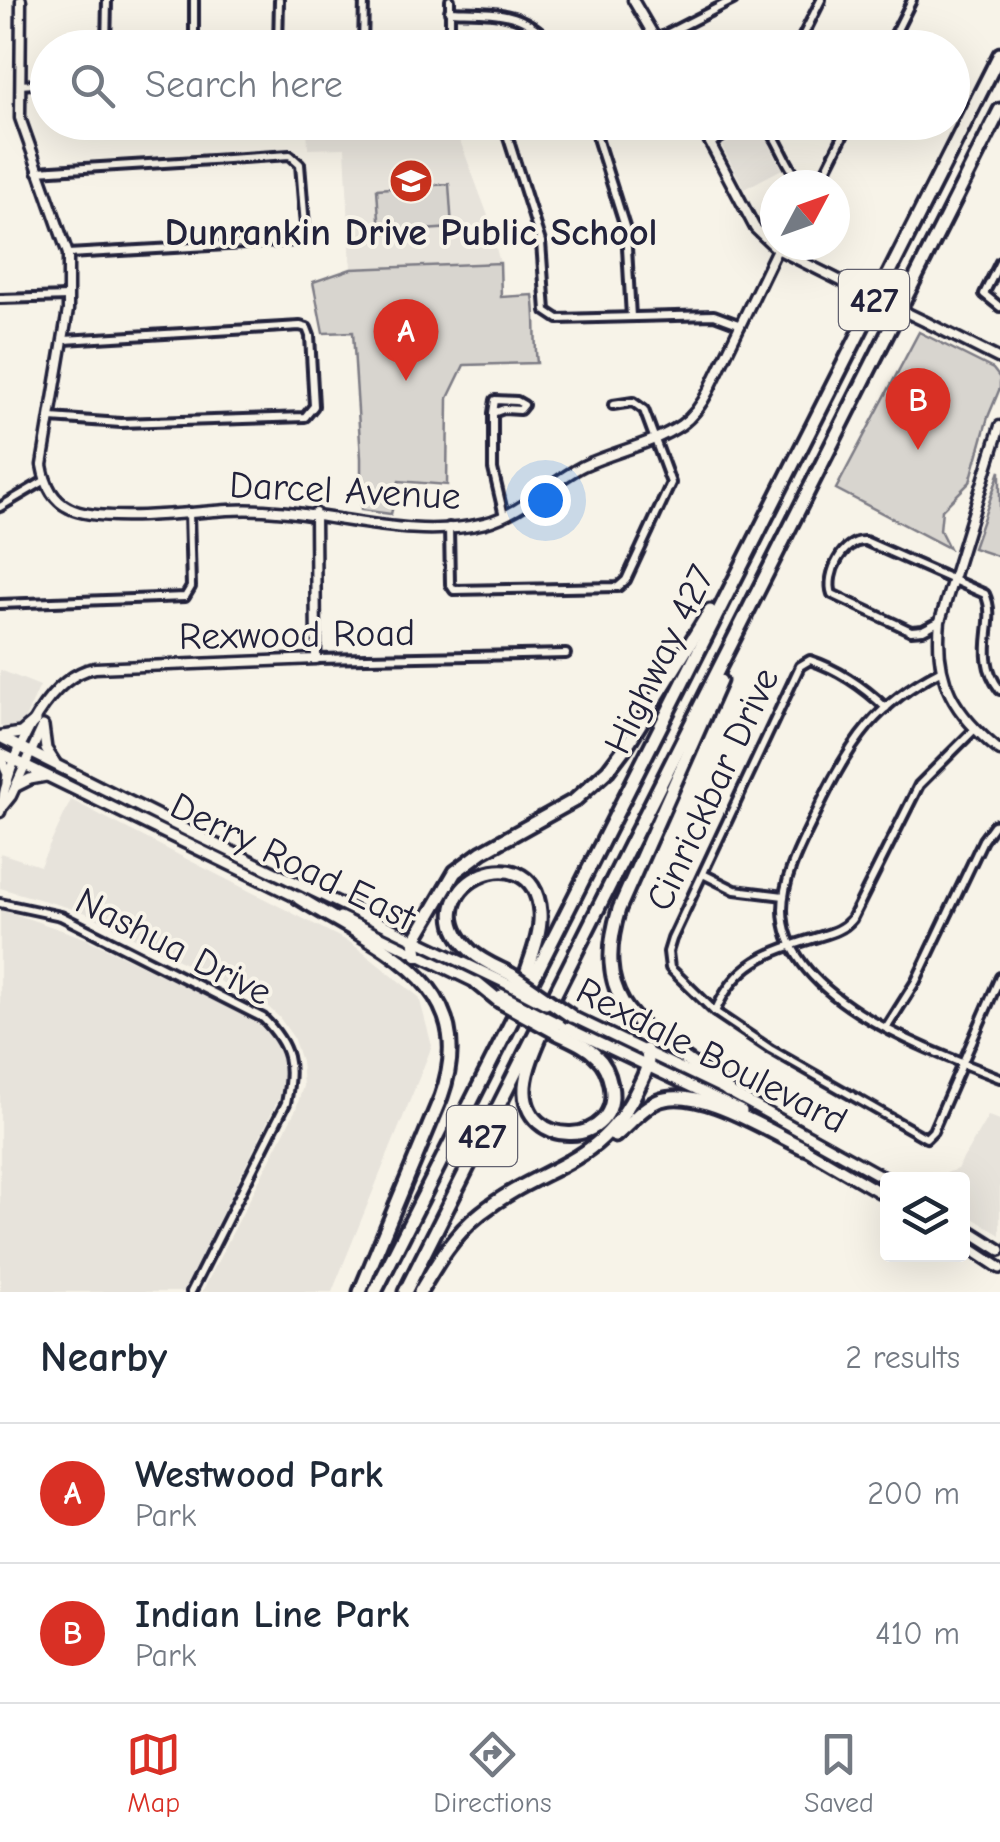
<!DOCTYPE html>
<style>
body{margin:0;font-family:"Comic Neue",sans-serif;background:#f2f2f3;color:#1f2937}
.controls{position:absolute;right:30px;bottom:30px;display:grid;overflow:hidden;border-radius:10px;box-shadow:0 10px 40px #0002}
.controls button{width:90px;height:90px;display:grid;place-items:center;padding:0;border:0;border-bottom:2px solid #e0e1e3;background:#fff;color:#1f2937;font:50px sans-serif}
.compass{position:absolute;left:760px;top:170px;width:90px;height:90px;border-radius:50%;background:#fff;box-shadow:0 10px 40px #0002;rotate:49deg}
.you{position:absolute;left:545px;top:500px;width:35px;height:35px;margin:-25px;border:8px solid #fff;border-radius:50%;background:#1a73e8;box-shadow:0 0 0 15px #1a73e833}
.badge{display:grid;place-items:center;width:65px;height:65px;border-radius:50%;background:#d93025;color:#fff;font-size:32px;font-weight:700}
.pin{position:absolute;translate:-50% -82px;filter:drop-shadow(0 2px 5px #0008)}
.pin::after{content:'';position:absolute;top:52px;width:35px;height:30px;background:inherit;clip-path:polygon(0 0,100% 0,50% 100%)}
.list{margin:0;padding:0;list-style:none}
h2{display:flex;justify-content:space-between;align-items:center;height:130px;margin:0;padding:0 40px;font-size:42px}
h2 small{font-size:32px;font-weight:400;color:#747a83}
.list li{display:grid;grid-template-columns:65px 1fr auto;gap:30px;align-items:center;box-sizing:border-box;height:140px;padding:0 40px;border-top:2px solid #e0e1e3}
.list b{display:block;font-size:38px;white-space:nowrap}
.list p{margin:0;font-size:32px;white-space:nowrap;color:#747a83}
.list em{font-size:32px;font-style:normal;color:#747a83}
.icon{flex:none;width:55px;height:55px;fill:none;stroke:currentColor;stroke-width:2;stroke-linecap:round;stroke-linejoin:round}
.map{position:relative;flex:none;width:1000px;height:1292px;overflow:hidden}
.search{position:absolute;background:#fff;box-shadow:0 10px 40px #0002;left:30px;right:30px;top:30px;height:110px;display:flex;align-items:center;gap:25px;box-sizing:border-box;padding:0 35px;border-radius:55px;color:#747a83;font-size:38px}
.sheet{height:410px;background:#fff}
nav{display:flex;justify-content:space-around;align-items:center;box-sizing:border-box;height:140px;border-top:2px solid #e0e1e3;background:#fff;font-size:28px;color:#747a83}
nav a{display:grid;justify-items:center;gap:5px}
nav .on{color:#d93025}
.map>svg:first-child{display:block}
</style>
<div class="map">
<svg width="1000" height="1292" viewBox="0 0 1000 1292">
<rect width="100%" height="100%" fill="#f7f3e8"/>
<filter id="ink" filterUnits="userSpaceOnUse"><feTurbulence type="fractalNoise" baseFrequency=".01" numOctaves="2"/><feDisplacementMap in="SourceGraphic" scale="20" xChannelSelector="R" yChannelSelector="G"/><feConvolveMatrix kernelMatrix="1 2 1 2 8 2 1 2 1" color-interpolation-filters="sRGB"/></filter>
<g filter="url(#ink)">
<g fill="#e7e3db">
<path d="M307,123H443L459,138L487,213L500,263L351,269L345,148L308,149Z"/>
<path d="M755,127L765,135L782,169L744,189L722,146Z"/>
<path d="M0,670L40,686L23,723L13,731L0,725Z"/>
<path d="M71,800L351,943L419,997L432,1046L332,1292H202L296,1109L303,1086L301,1061L293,1037L279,1017L266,1005L84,912L0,888V853L40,866Z"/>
<path d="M0,909L85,938L257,1021L270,1035L280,1052L284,1071L283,1090L183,1292H0Z"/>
<path d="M988,1116L1000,1120V1235L963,1212L962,1180L930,1179L957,1169Z"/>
</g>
<g fill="#d8d5cf" stroke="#7d7c85" stroke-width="2.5">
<path d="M449,184L452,228L380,233L377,189Z"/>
<path d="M500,263L501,297L533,295C537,318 534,340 537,363L464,365L448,398L447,485L399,481L391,514L361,510V458L353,332L323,333L313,282L351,269Z"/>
<path d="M919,332L993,369L1000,378V388L988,417L970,482L942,510L940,530L949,548L836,489Z"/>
<path d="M1000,471V557L973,548Z"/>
</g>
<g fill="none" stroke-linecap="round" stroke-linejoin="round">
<defs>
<g id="minor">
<path d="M449,11C496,13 524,9 556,48"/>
<path d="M657,39L733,0"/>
<path d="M106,48L107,0"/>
<path d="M194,48V0"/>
<path d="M278,48L279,0"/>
<path d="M363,48L364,0"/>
<path d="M450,48V0"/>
<path d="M797,48L821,0"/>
<path d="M888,48L912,0"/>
<path d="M20,85L48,83"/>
<path d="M503,122L541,242L546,311L558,319L714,315L741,325"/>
<path d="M592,122L626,230L631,317"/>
<path d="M764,122C781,141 786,171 806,185"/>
<path d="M710,144L746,122"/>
<path d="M37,171L290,155L300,164L305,226L296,241L68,254"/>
<path d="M815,185L822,178L850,122"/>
<path d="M1000,262L984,294L1000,307"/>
<path d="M0,299L68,297"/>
<path d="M493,413L495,400L517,401L524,405L520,410L504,409L493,413V469L504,516"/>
<path d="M51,418L121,423L305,417L314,406L310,336L307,328L300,326L64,340"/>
<path d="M0,507L44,481"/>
<path d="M449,527L450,584L454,590L618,587L626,580L671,483L644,410L633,402L613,405"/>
<path d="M0,604L185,597L191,587L189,512"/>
<path d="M940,621L923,630L911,631L832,594C825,575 843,539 865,541L985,594C999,624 972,653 1000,690"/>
<path d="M316,659L566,654"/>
<path d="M940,671C877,703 851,741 821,803C806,836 783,873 783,910C784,999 931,1051 1000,1078"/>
<path d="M886,708C864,687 840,670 810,660L800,666L672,939L668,952L670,968L715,1012L770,1049L926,1138L933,1131L1000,977"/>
<path d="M703,874L735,890L784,896"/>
<path d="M0,903L61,916L263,1018C291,1046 294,1065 286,1103L191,1292"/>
<path d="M715,1012C737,961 769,952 818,937C831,933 843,930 852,919L919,785L974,730"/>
<path d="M887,1027L916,981L983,840L994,825L1000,823"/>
</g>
<g id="tertiary">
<path d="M21,0L20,118L68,254V310L42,465C45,483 52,500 69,508C99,524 192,512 228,510C313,504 401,544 485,523C523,513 549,483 583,466C615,451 651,445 681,425C694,416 702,404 709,390L777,249"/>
<path d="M633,0L661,48"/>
<path d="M699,122L755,228L777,249L843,282"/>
<path d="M926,322L1000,359"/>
<path d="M1000,426L940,621C934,681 954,714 1000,751"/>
<path d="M3,806L11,796L43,726"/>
<path d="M0,812C3,804 3,797 5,789C17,746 49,676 95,668L316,659L315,513"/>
</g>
<g id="secondary">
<path d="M43,726L46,749L55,763"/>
<path d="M2,736L21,733L35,721"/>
<path d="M0,737L192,833L508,984"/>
<path d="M0,753L303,900"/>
<path d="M0,756L8,774L7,782"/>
<path d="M16,786L30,779L46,776"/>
<path d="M340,917L479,984"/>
<path d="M571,1016L728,1091L888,1180"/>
<path d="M559,1024L742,1111"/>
<path d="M802,1147L888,1197"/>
<path d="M962,1226L1000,1250"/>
<path d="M962,1243L1000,1268"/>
</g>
<g id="motorway">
<path d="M720,681L619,909C586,1017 659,1033 728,1091"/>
<path d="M299,898C379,948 482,983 441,1097L360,1292"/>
<path d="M417,955L415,940L455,872L482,852L575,800L608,770L627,745L710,611"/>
<path d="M512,975C499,968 483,962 472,952C404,890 533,827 540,912C542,936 528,964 522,987"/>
<path d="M477,983L499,1001"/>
<path d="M545,1026C537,1045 527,1065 525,1086C521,1152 623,1147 611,1085C609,1075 605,1064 597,1057C587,1046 571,1040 557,1033"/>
<path d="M615,1136C629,1125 641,1108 658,1101C697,1085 768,1131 804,1148"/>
<path d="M375,1292L1000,54"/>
<path d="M405,1292L1000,110"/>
<path d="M420,1292C437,1263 454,1234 481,1213C544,1163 600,1169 639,1086C645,1073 651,1064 646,1050"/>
</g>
</defs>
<use href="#minor" stroke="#22223b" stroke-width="14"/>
<use href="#tertiary" stroke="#22223b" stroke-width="15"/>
<use href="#secondary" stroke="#22223b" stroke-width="16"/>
<use href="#motorway" stroke="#22223b" stroke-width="19"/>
<use href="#minor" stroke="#f7f3e8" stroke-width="6"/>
<use href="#tertiary" stroke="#f7f3e8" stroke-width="8"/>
<use href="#secondary" stroke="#f7f3e8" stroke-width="9"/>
<use href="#motorway" stroke="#f7f3e8" stroke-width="11"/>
<defs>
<path id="tertiary-bridge" d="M843,282L926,322"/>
<g id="secondary-bridge">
<path d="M508,984L546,1004"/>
<path d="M502,995L559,1024"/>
</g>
<g id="motorway-bridge">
<path d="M512,975L571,1016"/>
<path d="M499,1001L557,1033"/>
</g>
</defs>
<use href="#tertiary-bridge" stroke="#22223b" stroke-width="15" stroke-linecap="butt"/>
<use href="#secondary-bridge" stroke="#22223b" stroke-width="16" stroke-linecap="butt"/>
<use href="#motorway-bridge" stroke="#22223b" stroke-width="19" stroke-linecap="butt"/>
<use href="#tertiary-bridge" stroke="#f7f3e8" stroke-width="8"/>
<use href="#secondary-bridge" stroke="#f7f3e8" stroke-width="9"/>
<use href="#motorway-bridge" stroke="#f7f3e8" stroke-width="11"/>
</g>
</g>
<defs>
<symbol id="school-disc" viewBox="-11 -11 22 22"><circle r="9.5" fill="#c8321e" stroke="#f7f3e8"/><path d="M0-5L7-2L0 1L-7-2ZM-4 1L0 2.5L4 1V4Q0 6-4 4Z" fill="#fff"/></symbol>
</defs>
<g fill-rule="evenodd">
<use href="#school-disc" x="386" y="156" width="50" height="50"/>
</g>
<g text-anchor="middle" stroke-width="8" stroke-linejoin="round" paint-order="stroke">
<g fill="#f7f3e8" stroke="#62616f" stroke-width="2.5">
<rect x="839" y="270" width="70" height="60" rx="8"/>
<rect x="447" y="1106" width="70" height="60" rx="8"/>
</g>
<g font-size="35" font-weight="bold" fill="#22223b">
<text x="874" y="312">427</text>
<text x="482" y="1148">427</text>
</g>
<g font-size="38" font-weight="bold" fill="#22223b" stroke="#f7f3e8">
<text x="411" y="245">Dunrankin Drive Public School</text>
</g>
<g font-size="38" fill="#22223b" stroke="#f7f3e8">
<text transform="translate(345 490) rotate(3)" y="13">Darcel Avenue</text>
<text transform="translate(297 634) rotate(-1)" y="13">Rexwood Road</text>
<text transform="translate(659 659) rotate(-64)" y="13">Highway 427</text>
<text transform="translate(712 789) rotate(-65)" y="13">Cinrickbar Drive</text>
<text transform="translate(293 861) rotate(26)" y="13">Derry Road East</text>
<text transform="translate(174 946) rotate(27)" y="13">Nashua Drive</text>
<text transform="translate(712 1055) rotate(27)" y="13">Rexdale Boulevard</text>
</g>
</g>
</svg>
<div class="controls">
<button><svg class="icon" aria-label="layers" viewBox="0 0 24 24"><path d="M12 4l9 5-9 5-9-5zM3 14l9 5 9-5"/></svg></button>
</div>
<svg class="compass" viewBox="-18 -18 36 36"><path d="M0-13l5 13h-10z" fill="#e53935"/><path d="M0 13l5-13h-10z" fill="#747a83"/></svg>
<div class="you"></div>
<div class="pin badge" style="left:406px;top:381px">A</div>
<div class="pin badge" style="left:918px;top:450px">B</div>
<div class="search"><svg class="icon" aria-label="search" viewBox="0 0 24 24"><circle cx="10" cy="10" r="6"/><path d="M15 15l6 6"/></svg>Search here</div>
</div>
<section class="sheet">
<h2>Nearby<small>2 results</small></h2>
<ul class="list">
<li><span class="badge">A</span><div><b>Westwood Park</b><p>Park</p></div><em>200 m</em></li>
<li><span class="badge">B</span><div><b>Indian Line Park</b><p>Park</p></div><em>410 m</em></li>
</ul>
</section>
<nav>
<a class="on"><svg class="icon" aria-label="map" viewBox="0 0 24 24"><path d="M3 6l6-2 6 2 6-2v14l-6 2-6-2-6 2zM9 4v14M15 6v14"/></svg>Map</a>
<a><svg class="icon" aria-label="directions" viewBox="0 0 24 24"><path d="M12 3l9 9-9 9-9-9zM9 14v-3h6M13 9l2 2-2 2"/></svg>Directions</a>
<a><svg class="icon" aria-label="saved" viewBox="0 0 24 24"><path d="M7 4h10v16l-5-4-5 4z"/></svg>Saved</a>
</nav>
